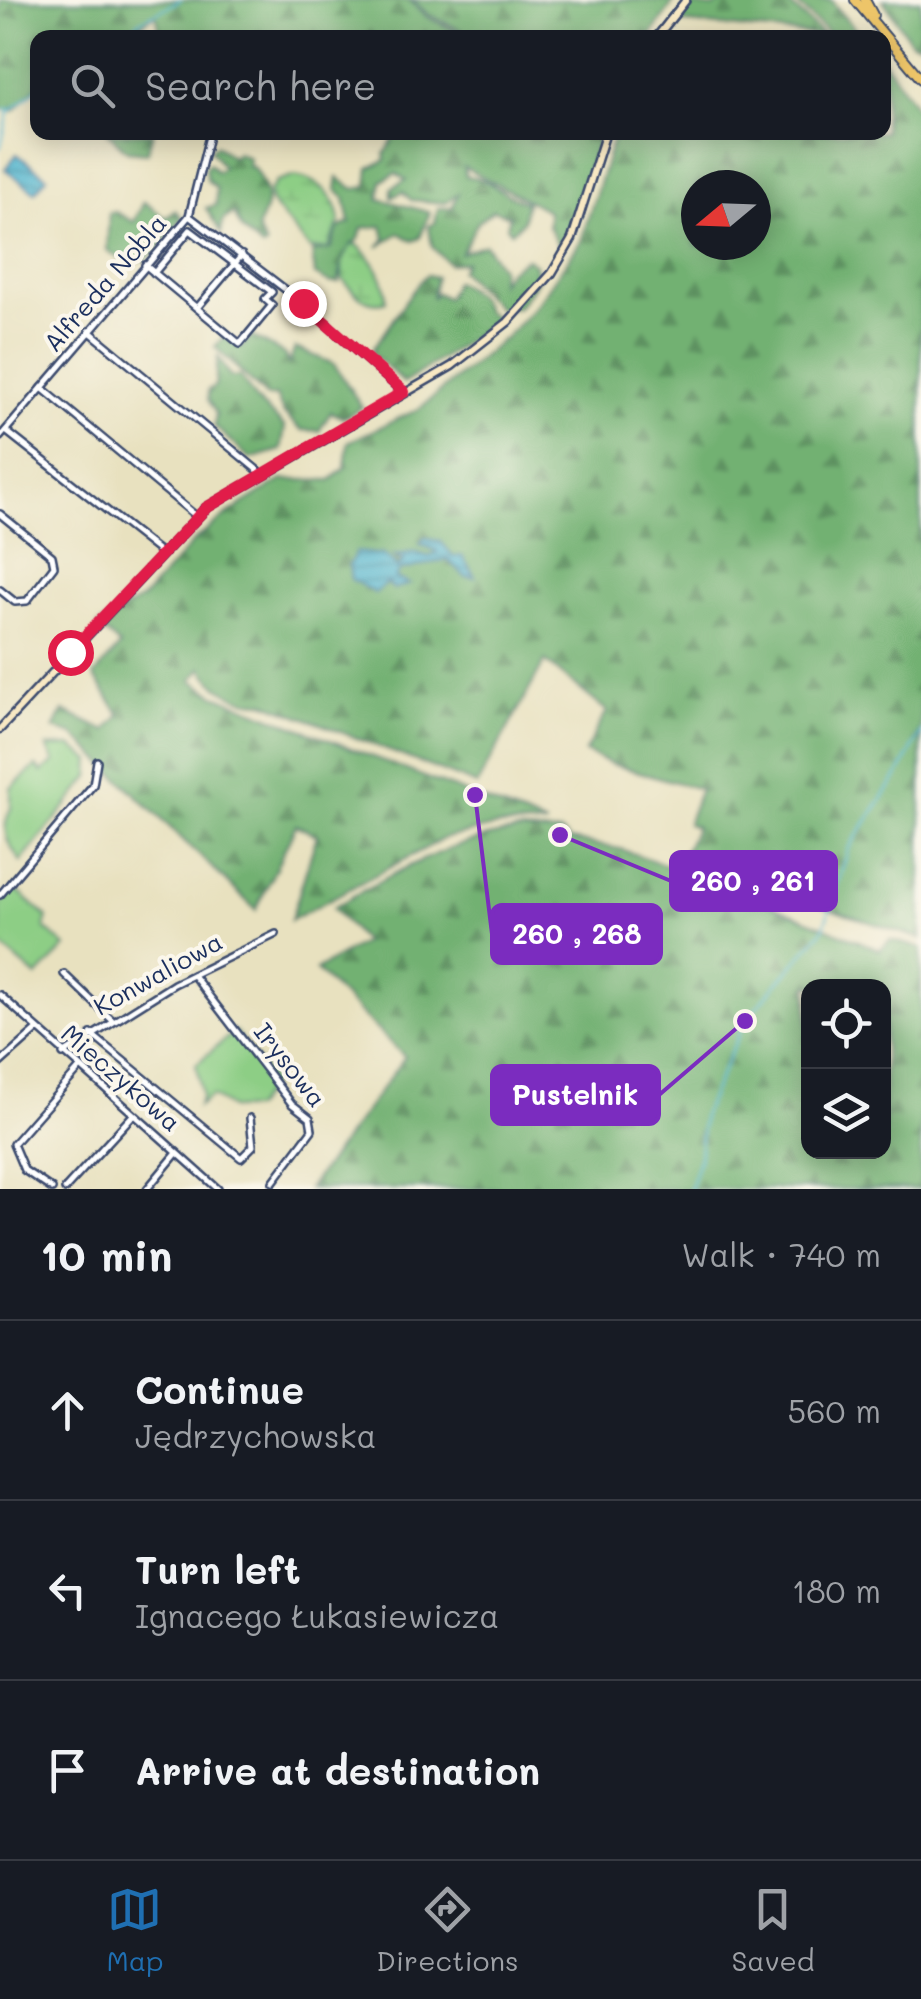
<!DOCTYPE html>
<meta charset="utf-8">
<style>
body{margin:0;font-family:Mali,sans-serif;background:#20242c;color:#f1f3f6}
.controls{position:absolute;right:30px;bottom:30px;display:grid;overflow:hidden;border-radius:20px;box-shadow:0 5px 25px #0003}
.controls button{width:90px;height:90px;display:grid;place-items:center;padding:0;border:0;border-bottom:2px solid #363941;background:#171b24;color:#f1f3f6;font:50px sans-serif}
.compass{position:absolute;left:681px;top:170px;width:90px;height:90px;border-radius:50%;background:#171b24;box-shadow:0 5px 25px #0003;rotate:251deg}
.stop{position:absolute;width:30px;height:30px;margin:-22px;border:8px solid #e11d48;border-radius:50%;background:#fff}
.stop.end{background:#e11d48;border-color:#fff;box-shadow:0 2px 10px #0008}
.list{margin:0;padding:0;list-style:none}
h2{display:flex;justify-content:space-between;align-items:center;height:130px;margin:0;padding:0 40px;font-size:42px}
h2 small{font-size:32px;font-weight:400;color:#9ea1a6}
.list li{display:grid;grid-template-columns:65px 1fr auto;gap:30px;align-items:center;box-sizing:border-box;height:180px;padding:0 40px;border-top:2px solid #363941}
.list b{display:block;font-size:38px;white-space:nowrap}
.list p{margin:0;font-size:32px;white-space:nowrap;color:#9ea1a6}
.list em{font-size:32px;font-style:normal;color:#9ea1a6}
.icon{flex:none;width:55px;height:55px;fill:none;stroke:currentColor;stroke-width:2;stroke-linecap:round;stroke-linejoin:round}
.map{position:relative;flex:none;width:921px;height:1189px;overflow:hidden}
.search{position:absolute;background:#171b24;box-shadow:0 5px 25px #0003;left:30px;right:30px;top:30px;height:110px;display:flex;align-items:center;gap:25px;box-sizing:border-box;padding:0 35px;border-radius:20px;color:#9ea1a6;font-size:38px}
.sheet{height:670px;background:#171b24}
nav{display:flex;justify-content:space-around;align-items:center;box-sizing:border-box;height:140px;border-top:2px solid #363941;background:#171b24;font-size:28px;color:#9ea1a6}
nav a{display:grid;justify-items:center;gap:5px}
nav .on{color:#1f6fb2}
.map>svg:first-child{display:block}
</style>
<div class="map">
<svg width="921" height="1189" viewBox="0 0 921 1189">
<defs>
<pattern id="forest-firs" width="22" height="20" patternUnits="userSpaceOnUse" patternTransform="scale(2.5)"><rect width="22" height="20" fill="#72b172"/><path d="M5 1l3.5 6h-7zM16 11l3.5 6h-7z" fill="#5d9061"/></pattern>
<pattern id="wetland-marsh" width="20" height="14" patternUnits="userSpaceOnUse" patternTransform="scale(2.5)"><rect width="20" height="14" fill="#8dce85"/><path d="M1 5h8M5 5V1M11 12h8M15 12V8" fill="none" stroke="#79b175"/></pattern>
<pattern id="water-rules" width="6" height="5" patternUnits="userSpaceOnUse" patternTransform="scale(2.5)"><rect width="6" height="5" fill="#4fb4cd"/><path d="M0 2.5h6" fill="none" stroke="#4193aa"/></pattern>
</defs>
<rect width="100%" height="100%" fill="#fbf7ec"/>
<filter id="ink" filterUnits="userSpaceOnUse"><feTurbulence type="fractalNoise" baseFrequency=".01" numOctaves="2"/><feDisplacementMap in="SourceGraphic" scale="20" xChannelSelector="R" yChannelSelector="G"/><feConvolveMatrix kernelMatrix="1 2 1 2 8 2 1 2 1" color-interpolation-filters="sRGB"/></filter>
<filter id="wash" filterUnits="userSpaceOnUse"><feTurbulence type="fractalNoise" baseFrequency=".0048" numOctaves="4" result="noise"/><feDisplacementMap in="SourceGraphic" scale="40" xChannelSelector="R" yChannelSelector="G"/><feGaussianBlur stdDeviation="2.25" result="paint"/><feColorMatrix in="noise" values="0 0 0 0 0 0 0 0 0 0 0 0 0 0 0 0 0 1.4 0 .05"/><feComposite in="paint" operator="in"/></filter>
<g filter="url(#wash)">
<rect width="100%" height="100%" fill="#e8e1bf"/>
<g fill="#8dce85" stroke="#547e72" stroke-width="2.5">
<path d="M71,746L91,761L90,777L21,862C6,841 0,831 11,808V788L36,766L42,772L55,762L47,747Z"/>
<path d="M15,889L47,917L45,928L66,947L37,977L0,945V905Z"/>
<path d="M235,1031L273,1082L253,1109H232L212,1096L198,1106L202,1096L196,1064Z"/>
</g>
<g fill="url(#forest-firs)" stroke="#467068" stroke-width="2.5" fill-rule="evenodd">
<path d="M0,0H409L427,17L468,37H161L156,14L123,37L38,38L37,86L14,111L0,109Z"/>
<path d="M412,0H675L650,37H475L429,15Z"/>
<path d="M726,0H785L824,36L675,22L691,5L713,8Z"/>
<path d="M793,0H831L860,35L828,33Z"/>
<path d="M883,0H921V44L911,42Z"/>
<path d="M884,61L921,114V939L766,888L769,881L723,869L721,874L680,860L696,827L687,824L700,789L611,764L585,752L607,711L545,661L477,785L264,702C239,703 214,689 202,668L192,680L215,695L547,825L498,826L445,838L291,920L317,835L296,825L256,910L74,735L54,729L63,711L106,731L120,715L94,676L120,646L98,626L143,598L195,540L228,514L282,480H331L345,468L348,442L419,409L507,336L537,304L581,241L615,133L884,132ZM696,185H756V245H696Z"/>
<path d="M108,133H153L147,153L127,151Z"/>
<path d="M397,133H600L570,235L560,248L548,226V211L464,167L466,176C492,178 501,196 526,202L523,221L512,232L507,227L510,216L493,210L478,222L461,253L485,244L501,268L500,283L508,271L527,258L535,264L537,281L518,307L499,309L460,271L465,262L449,264L432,247L429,226L435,223L438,208H452L458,194L445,203L411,200L403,192L392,197V188L406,180L396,173L382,181L379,199L430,212L420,238L413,241L399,233L378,247L385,239L382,226L362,228L359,239C343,248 341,265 339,282L330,283L315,275L312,252L331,249L338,228L350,223L345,198L336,190L338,178L354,189L367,187L369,168L386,160L385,154Z"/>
<path d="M216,145L232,157L237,153L249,158L248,167H253C269,192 272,201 257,228L266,246L262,248L242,230L234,213L223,220L221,233L206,208L216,205V188L207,180L205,167L209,164L217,172L223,167L210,150Z"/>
<path d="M144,202L166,218L175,210L183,218C160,244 143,281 107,250L109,213L116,212L134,222Z"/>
<path d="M427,275L436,277L432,298L436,293L447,298L455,281C471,290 480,295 486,312L499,320L404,383L373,354V348C387,331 415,282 427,275Z"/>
<path d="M224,336L241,348L252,336L284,354L289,363L295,348L334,364L362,407L343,418L331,412L319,431L301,430L283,413L276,396L267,397L215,347Z"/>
<path d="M218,357L231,377L240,376L256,400L285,427L281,450L250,459L214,426L216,414L208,400V390L215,386Z"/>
<path d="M520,831L561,833L569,840L620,849L723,885L880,950L890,940L921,948V1189H308L405,1057L316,970L364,942L333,908C392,873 451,840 520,831ZM808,986H884V1152H808Z"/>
</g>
<g fill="url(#wetland-marsh)" stroke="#547e72" stroke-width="2.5">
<path d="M294,176C319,179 337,196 340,221L328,249H310L271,203L269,192L276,182Z"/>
<path d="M356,244C372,256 387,280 386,301C368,308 353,293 342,278V263L350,246Z"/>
</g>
<g fill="url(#water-rules)" stroke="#357296" stroke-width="2.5">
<path d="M17,154L47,177L35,192L5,169Z"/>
<path d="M425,538L441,542L454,557L462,556L475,577L465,576L447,559L399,571L395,578L409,584L394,589L387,583L375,593L351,579L349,565L356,552L384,555L398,568L404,560L393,556L414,552L429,557L437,551L420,544Z"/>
</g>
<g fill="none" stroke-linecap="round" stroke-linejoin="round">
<g stroke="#4fb4cd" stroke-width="2.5">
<path d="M125,38L140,21L181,0"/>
<path d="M0,110L9,109"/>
<path d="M0,148L9,112L38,88"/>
<path d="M829,911L849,848L900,772L921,732"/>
<path d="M690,1189L699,1160L703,1114L745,1021L823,930L828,914"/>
</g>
</g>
</g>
<g filter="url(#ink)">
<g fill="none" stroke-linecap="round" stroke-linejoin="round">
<defs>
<g id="minor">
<path d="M189,216L303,303L404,393"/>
<path d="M145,265L240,344L272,305L265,299L272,292L190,230L154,273"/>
<path d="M197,308L242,255"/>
<path d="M89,331L261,473"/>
<path d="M42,388L196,516"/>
<path d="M6,431L161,553"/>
<path d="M0,437L189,216L208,140"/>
<path d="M0,514L52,556L54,566L27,601L15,602L0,590"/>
<path d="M0,895L93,785L97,761"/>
<path d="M64,974L112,1020"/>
<path d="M193,975L292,1104L310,1118L312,1130L273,1182"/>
<path d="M0,995L218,1189"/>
<path d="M91,1034L241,1158L253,1146L250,1118"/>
<path d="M63,1054L174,984L276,934"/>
<path d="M0,1063L37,1030"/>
<path d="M52,1189L24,1170L13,1144L80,1068"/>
<path d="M65,1189L133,1115"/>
<path d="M147,1189L177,1153"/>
</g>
<g id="secondary">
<path d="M656,38L686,0"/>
<path d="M0,729L206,508L452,366L508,322L552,273L572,239L606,132"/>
</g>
<g id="primary">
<path d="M855,0L921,79"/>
<path d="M865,0L873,15"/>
</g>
</defs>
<use href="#minor" stroke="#3a4a6d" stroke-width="10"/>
<use href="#secondary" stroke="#3a4a6d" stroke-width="11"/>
<use href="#primary" stroke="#3a4a6d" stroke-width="12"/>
<use href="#minor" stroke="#fff" stroke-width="5"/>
<use href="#secondary" stroke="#f8e8c3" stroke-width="6"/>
<use href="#primary" stroke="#edc569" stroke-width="8"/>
</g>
</g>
<g fill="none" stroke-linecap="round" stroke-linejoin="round" filter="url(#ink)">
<path stroke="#e11d48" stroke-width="12" d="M70,652L206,508L404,392L303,303"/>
</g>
<g text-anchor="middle" stroke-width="8" stroke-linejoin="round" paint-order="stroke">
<g font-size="25" fill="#1b2f5e" stroke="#fbf7ec">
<text transform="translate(105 283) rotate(-49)" y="9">Alfreda Nobla</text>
<text transform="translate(158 974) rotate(-29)" y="9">Konwaliowa</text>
<text transform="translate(290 1065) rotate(52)" y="9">Irysowa</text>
<text transform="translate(121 1078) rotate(41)" y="9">Mieczykowa</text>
</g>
</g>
<path fill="none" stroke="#7b2cbf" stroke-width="4" d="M560 835L671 881M475 795L492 934M745 1021L659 1095"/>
<g fill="#7b2cbf" stroke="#fbf7ec" stroke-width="4">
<circle cx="560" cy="835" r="10"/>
<circle cx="475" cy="795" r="10"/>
<circle cx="745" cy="1021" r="10"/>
</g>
<g fill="#7b2cbf" stroke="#7b2cbf" stroke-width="4">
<rect x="671" y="852" width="165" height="58" rx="10"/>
<rect x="492" y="905" width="169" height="58" rx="10"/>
<rect x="492" y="1066" width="167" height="58" rx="10"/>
</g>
<g font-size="28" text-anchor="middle" font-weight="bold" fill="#fff">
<text x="753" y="891">260 , 261</text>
<text x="577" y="944">260 , 268</text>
<text x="575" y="1105">Pustelnik</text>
</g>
</svg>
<div class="controls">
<button><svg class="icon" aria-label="locate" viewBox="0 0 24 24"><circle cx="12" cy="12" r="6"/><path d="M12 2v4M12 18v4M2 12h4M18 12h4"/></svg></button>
<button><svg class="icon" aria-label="layers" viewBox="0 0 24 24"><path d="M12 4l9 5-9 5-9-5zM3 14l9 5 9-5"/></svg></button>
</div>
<svg class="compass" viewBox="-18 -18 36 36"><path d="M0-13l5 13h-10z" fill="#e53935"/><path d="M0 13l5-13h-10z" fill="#9ea1a6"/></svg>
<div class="stop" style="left:70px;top:652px"></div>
<div class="stop end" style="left:303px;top:303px"></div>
<div class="search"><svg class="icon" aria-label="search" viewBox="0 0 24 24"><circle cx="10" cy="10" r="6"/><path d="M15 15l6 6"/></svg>Search here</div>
</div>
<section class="sheet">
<h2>10 min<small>Walk · 740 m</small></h2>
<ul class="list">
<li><svg class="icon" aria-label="ahead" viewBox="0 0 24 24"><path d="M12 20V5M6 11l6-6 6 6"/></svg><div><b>Continue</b><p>Jędrzychowska</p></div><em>560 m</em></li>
<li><svg class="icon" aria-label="left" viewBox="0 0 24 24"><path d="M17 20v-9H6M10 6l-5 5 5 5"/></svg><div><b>Turn left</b><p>Ignacego Łukasiewicza</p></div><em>180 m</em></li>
<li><svg class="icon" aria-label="arrive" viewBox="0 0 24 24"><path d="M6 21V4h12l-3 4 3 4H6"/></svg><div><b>Arrive at destination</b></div></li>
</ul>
</section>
<nav>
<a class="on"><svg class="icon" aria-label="map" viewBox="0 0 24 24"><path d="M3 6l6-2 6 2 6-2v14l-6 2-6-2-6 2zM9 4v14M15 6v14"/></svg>Map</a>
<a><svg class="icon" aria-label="directions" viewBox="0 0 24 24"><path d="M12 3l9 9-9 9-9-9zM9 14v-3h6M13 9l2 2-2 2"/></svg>Directions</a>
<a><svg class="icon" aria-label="saved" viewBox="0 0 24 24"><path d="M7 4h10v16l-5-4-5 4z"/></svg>Saved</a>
</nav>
